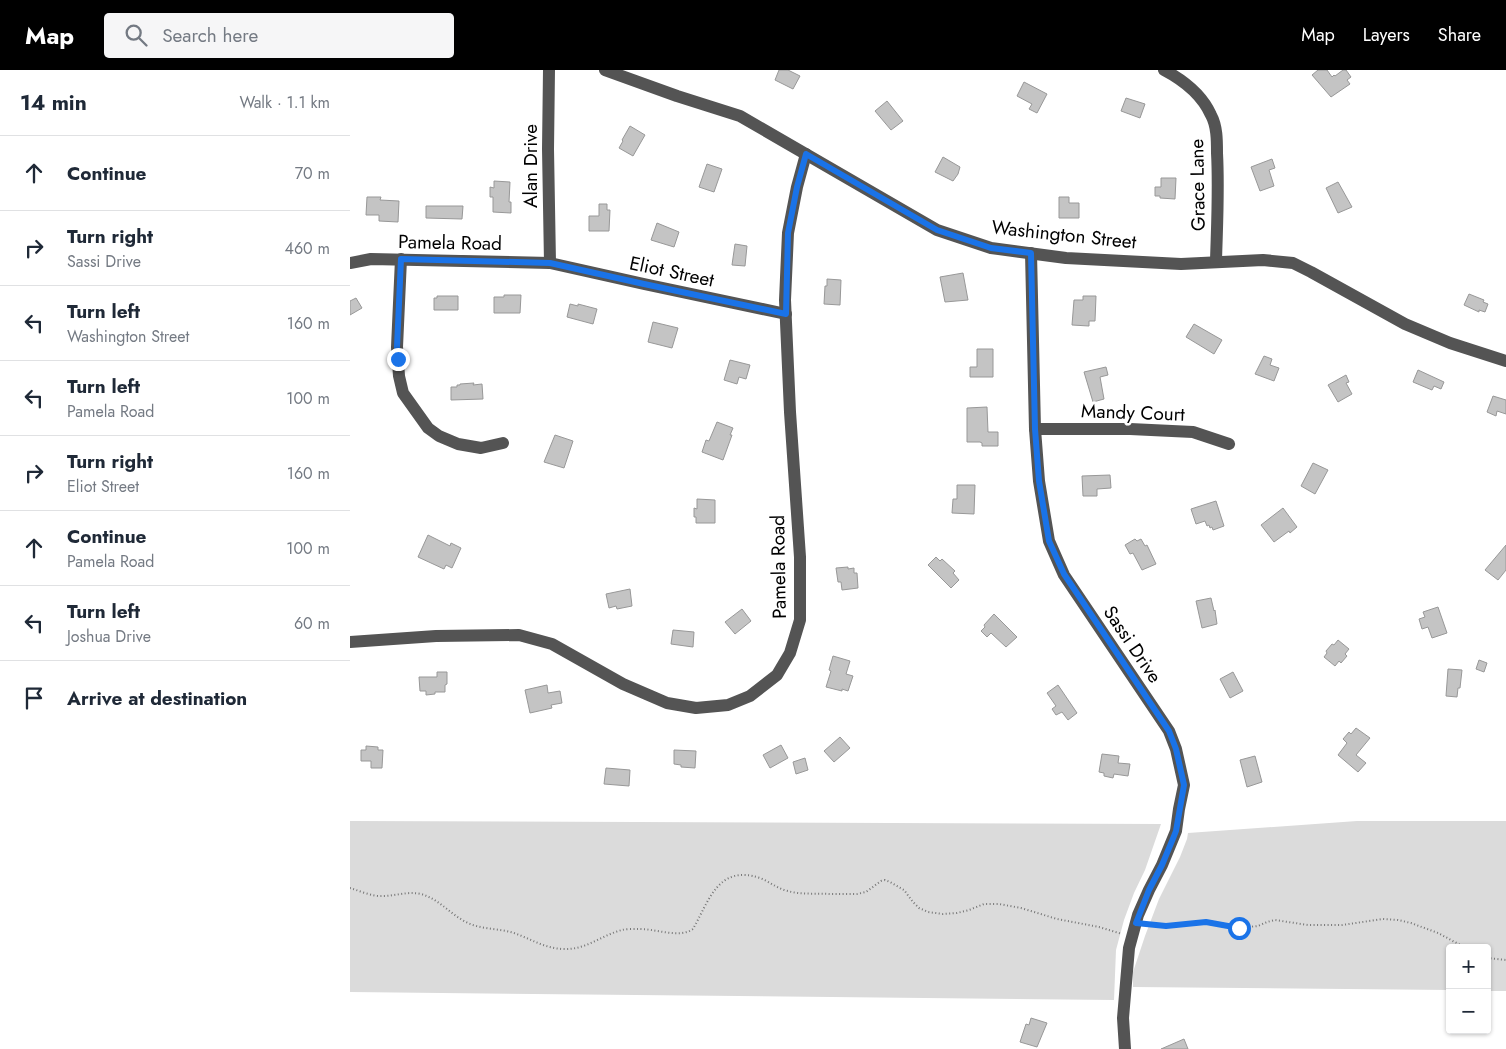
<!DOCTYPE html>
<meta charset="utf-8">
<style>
body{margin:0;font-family:Jost,sans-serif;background:#f6f6f7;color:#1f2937}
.controls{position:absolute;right:15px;bottom:15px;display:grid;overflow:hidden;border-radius:5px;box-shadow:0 1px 4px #0004}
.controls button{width:45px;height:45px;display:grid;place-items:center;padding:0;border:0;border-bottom:1px solid #e0e1e3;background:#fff;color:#1f2937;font:25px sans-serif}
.stop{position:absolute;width:15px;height:15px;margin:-11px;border:4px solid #1a73e8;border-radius:50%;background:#fff}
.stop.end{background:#1a73e8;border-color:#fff;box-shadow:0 1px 5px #0008}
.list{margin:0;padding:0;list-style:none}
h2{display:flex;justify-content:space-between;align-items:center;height:65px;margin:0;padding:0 20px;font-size:21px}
h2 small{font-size:16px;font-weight:400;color:#747a83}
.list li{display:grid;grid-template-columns:32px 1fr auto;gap:15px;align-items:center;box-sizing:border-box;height:75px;padding:0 20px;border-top:1px solid #e0e1e3}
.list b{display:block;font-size:19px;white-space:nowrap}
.list p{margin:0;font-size:16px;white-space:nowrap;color:#747a83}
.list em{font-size:16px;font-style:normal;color:#747a83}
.icon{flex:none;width:28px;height:28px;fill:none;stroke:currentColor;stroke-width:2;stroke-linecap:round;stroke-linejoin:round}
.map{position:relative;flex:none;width:1156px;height:979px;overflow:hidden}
header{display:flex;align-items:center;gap:30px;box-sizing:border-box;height:70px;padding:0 25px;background:#000;color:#fff}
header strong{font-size:24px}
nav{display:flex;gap:28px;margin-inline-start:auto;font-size:18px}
.search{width:350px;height:45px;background:#f6f6f7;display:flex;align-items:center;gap:12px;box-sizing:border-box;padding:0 18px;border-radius:5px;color:#747a83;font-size:19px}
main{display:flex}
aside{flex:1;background:#fff}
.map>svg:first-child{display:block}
</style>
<header>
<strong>Map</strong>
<div class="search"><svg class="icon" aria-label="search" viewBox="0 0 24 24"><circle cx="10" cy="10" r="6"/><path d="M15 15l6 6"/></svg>Search here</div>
<nav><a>Map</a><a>Layers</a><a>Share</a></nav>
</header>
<main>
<aside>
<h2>14 min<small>Walk · 1.1 km</small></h2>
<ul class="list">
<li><svg class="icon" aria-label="ahead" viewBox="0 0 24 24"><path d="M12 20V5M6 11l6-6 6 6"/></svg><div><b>Continue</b></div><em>70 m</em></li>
<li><svg class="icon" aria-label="right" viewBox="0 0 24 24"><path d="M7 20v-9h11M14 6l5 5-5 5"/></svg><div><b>Turn right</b><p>Sassi Drive</p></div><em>460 m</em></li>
<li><svg class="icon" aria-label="left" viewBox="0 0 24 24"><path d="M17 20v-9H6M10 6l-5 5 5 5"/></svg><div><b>Turn left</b><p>Washington Street</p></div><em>160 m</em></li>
<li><svg class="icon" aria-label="left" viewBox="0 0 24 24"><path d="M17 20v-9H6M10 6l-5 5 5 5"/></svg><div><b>Turn left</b><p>Pamela Road</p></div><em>100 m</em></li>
<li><svg class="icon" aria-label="right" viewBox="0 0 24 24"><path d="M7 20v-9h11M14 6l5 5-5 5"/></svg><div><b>Turn right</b><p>Eliot Street</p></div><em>160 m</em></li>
<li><svg class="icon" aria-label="ahead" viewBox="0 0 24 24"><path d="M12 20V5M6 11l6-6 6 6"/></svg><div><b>Continue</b><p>Pamela Road</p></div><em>100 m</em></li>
<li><svg class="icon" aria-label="left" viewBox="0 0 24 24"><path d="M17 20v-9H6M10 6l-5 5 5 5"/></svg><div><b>Turn left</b><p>Joshua Drive</p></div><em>60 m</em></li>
<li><svg class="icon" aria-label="arrive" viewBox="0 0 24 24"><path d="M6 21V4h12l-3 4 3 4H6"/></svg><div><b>Arrive at destination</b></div></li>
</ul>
</aside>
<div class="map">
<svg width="1156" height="979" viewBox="0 0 1156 979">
<rect width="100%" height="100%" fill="#fff"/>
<g fill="#dbdbdb">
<path d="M0,751L811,754L795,800L784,823L774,850L766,880L764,930L0,922Z"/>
<path d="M1007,751H1156V921H1137V878H1100V920L783,917V902L795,866L809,829L830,787L837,769L838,763Z"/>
</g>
<g fill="#c4c4c4" stroke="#989898">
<path d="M429,0H438L450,6L443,19L425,10Z"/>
<path d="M968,0H977L982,7L984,5L985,6L993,0H996L1001,7L997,10L1000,14L981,27L962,5Z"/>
<path d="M674,12L697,24L687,43L679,39L682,34L667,26Z"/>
<path d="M776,28L795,34L790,48L771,41Z"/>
<path d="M537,31L553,51L541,60L525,41Z"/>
<path d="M280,56L295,65L283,86L269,78L273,71L272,70Z"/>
<path d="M593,87L610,97L608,104L603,111L585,102Z"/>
<path d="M922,89L925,98L919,100L924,116L910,121L901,97Z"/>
<path d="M357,94L372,99L364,122L349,117Z"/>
<path d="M811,108H826L825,129L810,128V126H805V117H811Z"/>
<path d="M144,111L160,112L159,132H161V143L143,142V127H140V117L144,118Z"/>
<path d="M988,112L1002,137L988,143L976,118Z"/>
<path d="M17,127H31L30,130L49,131L48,152L29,151V145H16Z"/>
<path d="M709,127H719V133H729V148H709Z"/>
<path d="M249,134H257V140H260L259,161H239V146H249Z"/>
<path d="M76,136H113L112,149L76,148Z"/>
<path d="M307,153L329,162L324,177L301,170Z"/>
<path d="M385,174L397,176L395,196L382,195Z"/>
<path d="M613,203L618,230L595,232L590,207Z"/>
<path d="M477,209L491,210L490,235L474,234L475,216H477Z"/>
<path d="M1119,224L1134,230L1133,232L1138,234L1135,242L1129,240V242L1114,235Z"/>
<path d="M154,225H171L170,243H144V227H154Z"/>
<path d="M87,226H108V240H84V228H87Z"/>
<path d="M733,226H746L745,251H739V256L722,255L724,230H733Z"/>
<path d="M6,228L12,238L0,245V231Z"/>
<path d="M220,234L228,236V234L247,239L243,254L217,247Z"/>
<path d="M303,252L328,258L322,278L298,272Z"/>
<path d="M844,254L872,270L864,284L836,267Z"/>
<path d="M627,279H643V307H620V297H627Z"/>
<path d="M914,286L922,289L920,295L929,298L924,311L905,304Z"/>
<path d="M380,290L400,295L396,309L389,307L387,314L374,310Z"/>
<path d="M756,297L758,305L750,307L754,329L743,332L734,302Z"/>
<path d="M1068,300L1094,312L1091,319L1084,316L1082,320L1063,312Z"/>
<path d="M996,305L999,312L996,313L1002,324L988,332L978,315Z"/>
<path d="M124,313L123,315L132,314L133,329L101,330V317H107V315H110V314Z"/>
<path d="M1143,326L1156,330V344L1147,341L1146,346L1137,342Z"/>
<path d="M637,337L638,362H648V376H632V373L630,372H617V338Z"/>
<path d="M367,352L383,358L380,365H382L373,390L352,382L356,370L359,371Z"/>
<path d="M205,365L223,371L214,398L194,392Z"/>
<path d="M963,393L978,400L965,424L951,416Z"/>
<path d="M760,405L761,418L747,419V426H733L732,406Z"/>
<path d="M607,415H625L624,444L602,443L603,429H607Z"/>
<path d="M347,429L365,430V453H346V447H344V438L347,439Z"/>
<path d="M866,431L874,456L863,460L862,457L860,458L859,455L857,456L855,451L846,454L841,439Z"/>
<path d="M933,438L947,457L940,463L939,461L924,472L911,455Z"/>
<path d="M78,465L100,476L101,473L111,478L102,498L96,495L94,499L68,487Z"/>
<path d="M785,469L787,471L791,469L795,476L797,475L806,494L792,500L783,483L780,484L775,475Z"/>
<path d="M1156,475V500L1148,510L1135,500Z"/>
<path d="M586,487L590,491L592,489L605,501L603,503L609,510L601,518L578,495Z"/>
<path d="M498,497V499L504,498V503H507L508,518L492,520L491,512H488L486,498Z"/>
<path d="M280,519L282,536L267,539L266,536L259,538L256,524Z"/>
<path d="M861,528L864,541L865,540L867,554L852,558L846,531Z"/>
<path d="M1088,537L1097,563L1082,568L1078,557L1072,559L1069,549L1075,547L1073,542Z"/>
<path d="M392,539L401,551L385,564L375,552Z"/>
<path d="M644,544L667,567L656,577L641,563L637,567L631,561L635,557L634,555Z"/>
<path d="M323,560L344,562L343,577L321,574Z"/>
<path d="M988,570L999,579L995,584L997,586L991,593L989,591L985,596L974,587L977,583L976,581L982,574L984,575Z"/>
<path d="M483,586L500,591L496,604L503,606L498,621L492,619V621L476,617L481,601L479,600Z"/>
<path d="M1129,590L1137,593L1134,602L1126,599Z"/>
<path d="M1098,599L1112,600L1110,618H1108L1107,627L1096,626Z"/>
<path d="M87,602H97V614L95,615V622H85V624L76,625V621H70L69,607H87Z"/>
<path d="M883,602L893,621L880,628L870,609Z"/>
<path d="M197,615L198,623L210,621L212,633L201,635L202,638L180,643L175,620Z"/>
<path d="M708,615L727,643L718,650L712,642L706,645L702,639L706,636L697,623Z"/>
<path d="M1006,658L1020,668L1006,685L1016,693L1008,702L988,685L997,673L993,669L999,662L1001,664Z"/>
<path d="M490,667L500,678L484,692L474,681Z"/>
<path d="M431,675L438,688L420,698L413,685Z"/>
<path d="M16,676L28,677V680H33L32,698H21V691H11V680H16Z"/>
<path d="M324,680L346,681L345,698L331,697V695L324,694Z"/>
<path d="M752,684L769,686L768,693L780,694L778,706L764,704L763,708L754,706V703L749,702Z"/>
<path d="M905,686L912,712L897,717L890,690Z"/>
<path d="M455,688L458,700L446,704L443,692Z"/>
<path d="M256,698L280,700L279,716L254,714Z"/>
<path d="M681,948L697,953L687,977L670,972L676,954L679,955Z"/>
<path d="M834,969L838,979H811Z"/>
</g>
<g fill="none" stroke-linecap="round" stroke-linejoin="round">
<g stroke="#767676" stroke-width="2" stroke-dasharray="1 2.5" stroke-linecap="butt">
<path d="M0,818C10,821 23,827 33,826C46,826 57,821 71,824C89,829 100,844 116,852C131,860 149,858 164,863C181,869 196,879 214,879C236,880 252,865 272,860C276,859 282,859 287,859C304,858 329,869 343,859C359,831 368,794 410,808C420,812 428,819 438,821C451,825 466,823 480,824C489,824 498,824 507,824L516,822L531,811L535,810L540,812L554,820L563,832L569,838L578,842L593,844L607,843L619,840L634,834H649L671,838L707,849L749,857L772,864"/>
<path d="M798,854L816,856L856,852L889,858L908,856L917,852L925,850L958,855H992L1033,849L1048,850L1061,853L1088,863L1116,878"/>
<path d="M1137,888L1156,890"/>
</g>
<g stroke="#545454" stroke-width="12">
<path d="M199,0L198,79L200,193"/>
<path d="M255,0L327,26L390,46L587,160L641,178L716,188L831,194L913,190L943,193L961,202L1055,254L1100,273L1156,291"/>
<path d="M814,0C833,10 852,25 861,45C867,56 867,70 867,83C869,119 867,155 866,191"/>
<path d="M681,183L685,359L689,411L699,471L714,505L819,661L826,679L834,715L829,739L826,761L812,795L799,820L788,845L779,878L773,948L775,979"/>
<path d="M51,189L47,277L49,306L53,323L78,358L89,366L108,374L131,378L153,373"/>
<path d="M0,193L21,189L200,193L294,214L436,244"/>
<path d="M685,359H780L843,362L879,374"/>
<path d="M0,572L86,566L169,565L202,574L273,614L317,633L346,638L378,635L400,626L427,605L440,583L450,550V487L440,342L435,230L438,163L447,117L456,84"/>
</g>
</g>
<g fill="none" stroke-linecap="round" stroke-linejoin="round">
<path stroke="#1a73e8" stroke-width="6" d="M48,289L47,277L51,189L200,193L294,214L436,244L438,163L447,117L456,84L587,160L641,178L681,183L685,359L689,411L699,471L714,504L819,661L826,679L834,715L826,761L822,771L812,795L799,820L786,853L816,856L856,852L889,858"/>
</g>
<g text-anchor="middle" stroke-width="5" stroke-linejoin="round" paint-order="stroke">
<g font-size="19" fill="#000" stroke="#fff">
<text transform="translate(180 96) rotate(-90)" y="7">Alan Drive</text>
<text transform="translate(847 115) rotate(-91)" y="7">Grace Lane</text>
<text transform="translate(714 164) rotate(6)" y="7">Washington Street</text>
<text transform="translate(100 172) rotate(1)" y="7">Pamela Road</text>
<text transform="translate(322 201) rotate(12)" y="7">Eliot Street</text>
<text transform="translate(783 342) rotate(2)" y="7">Mandy Court</text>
<text transform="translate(428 497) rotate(-91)" y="7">Pamela Road</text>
<text transform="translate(783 574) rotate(56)" y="7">Sassi Drive</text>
</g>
</g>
</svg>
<div class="controls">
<button>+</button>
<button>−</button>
</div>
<div class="stop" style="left:889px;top:858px"></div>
<div class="stop end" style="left:48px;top:289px"></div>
</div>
</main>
